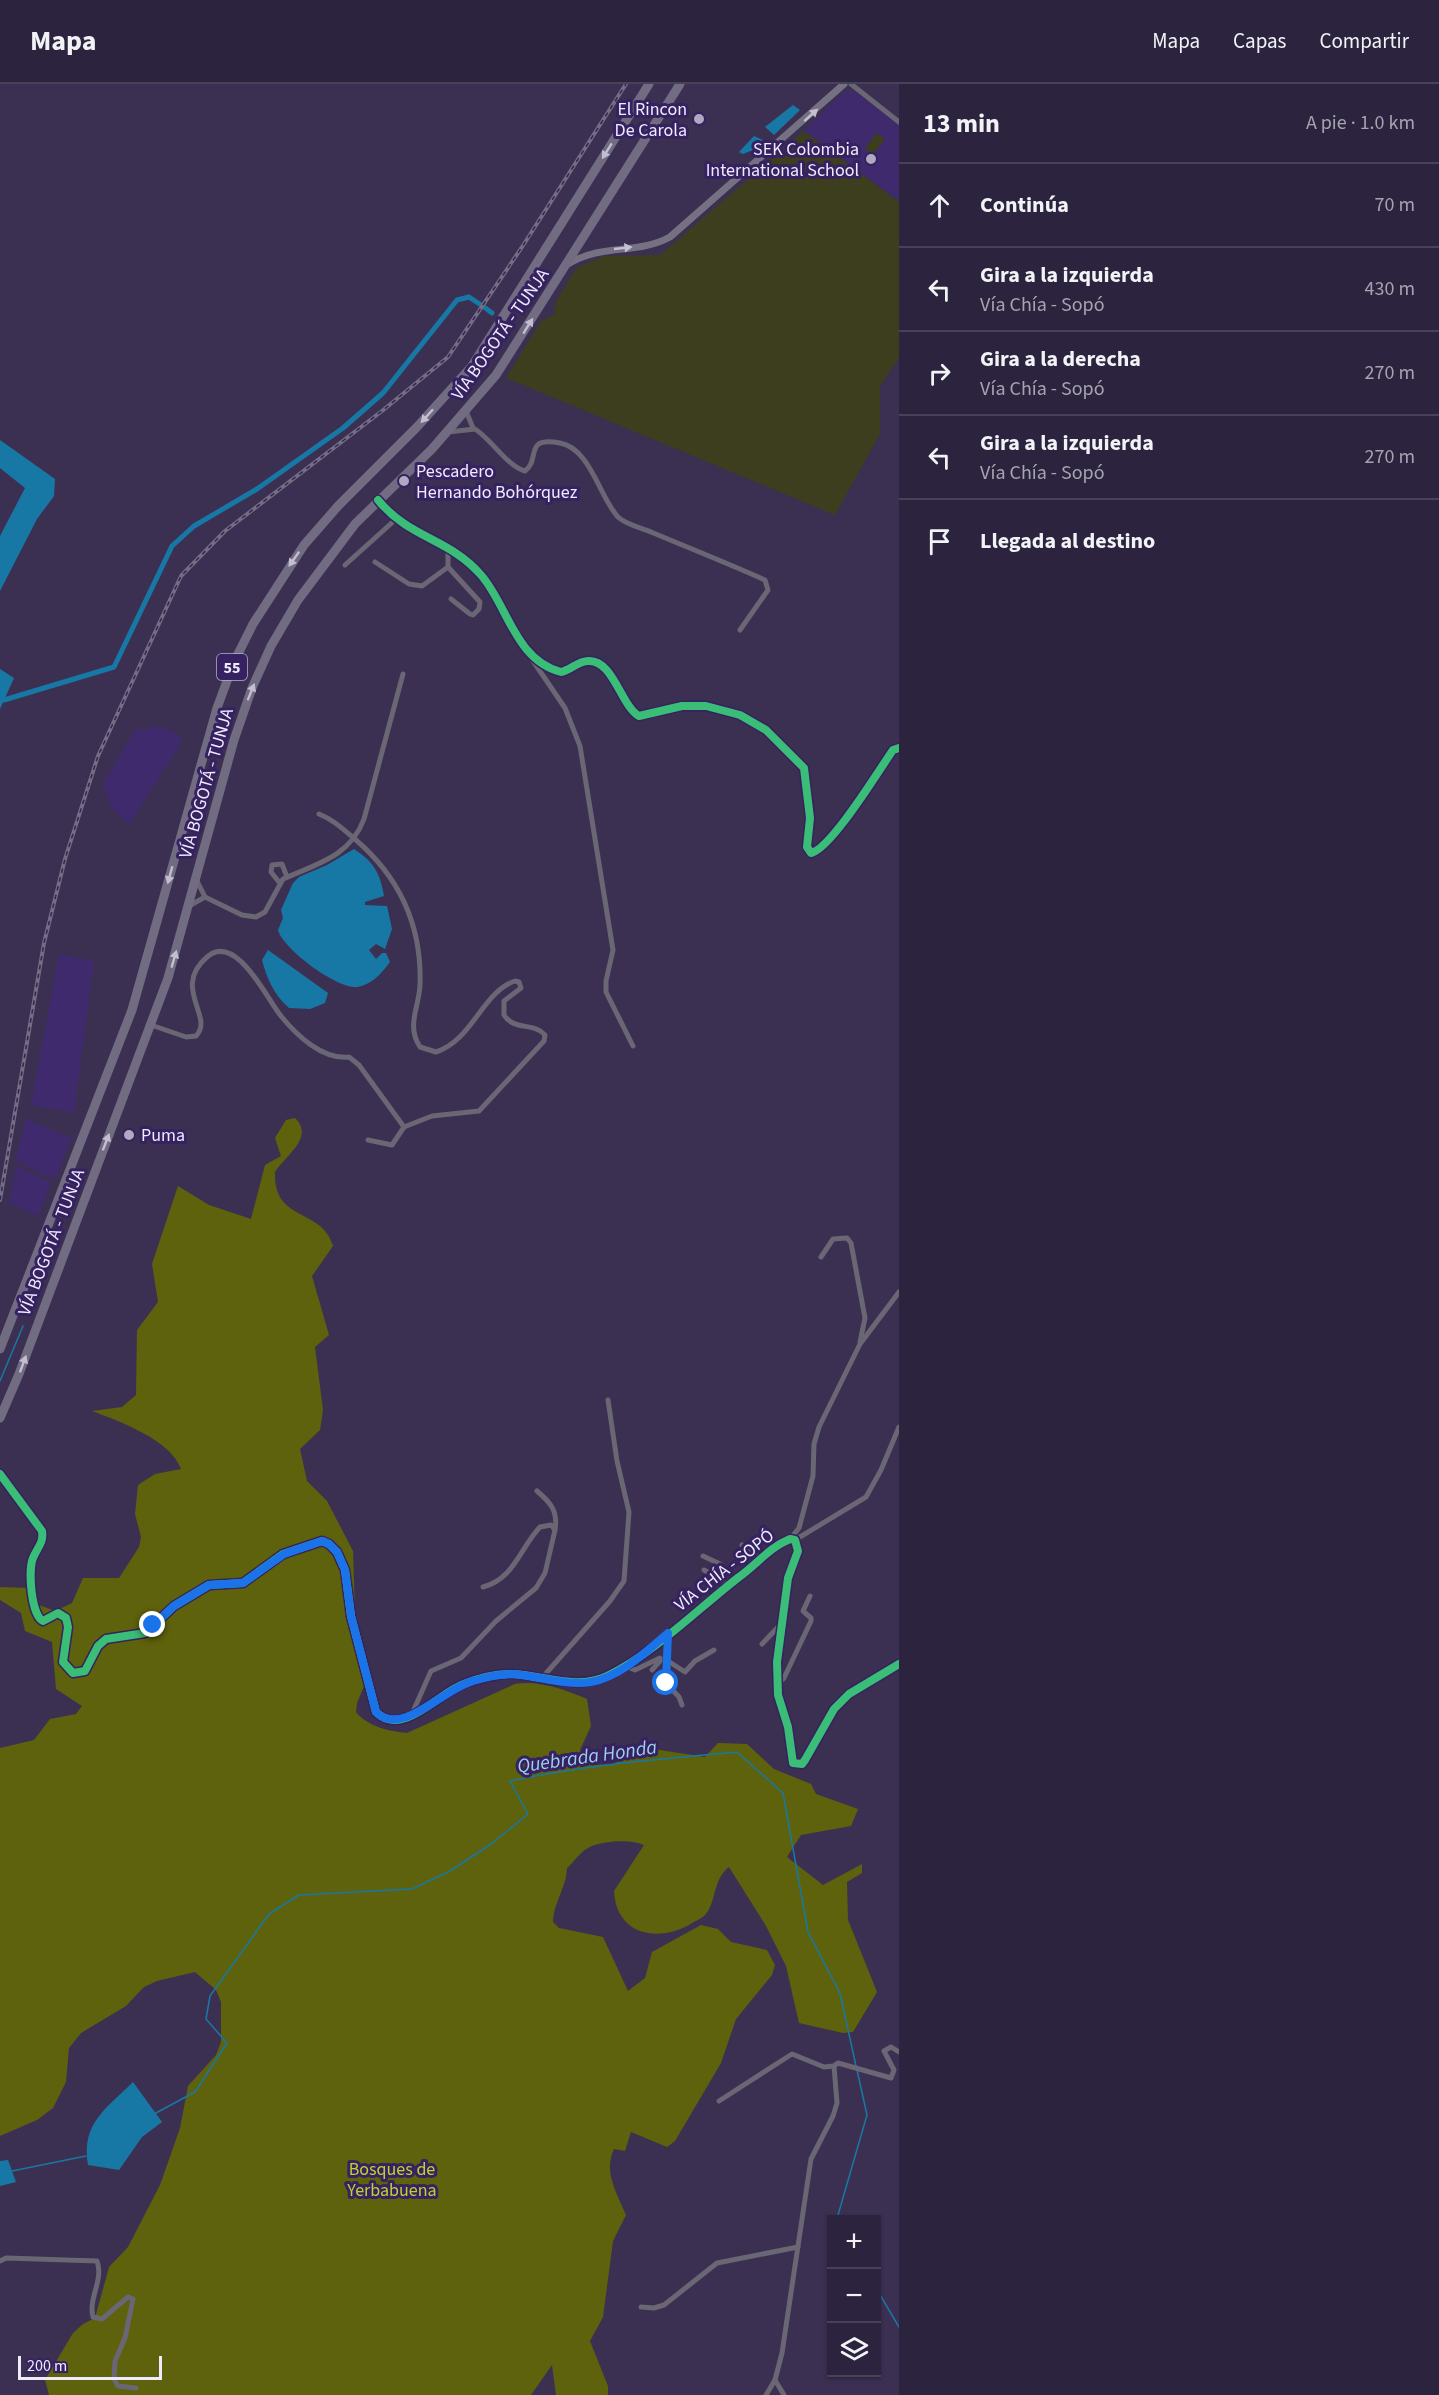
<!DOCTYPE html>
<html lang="es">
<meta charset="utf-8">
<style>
body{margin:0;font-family:"Source Sans 3",sans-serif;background:#342c45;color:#f1f3f6}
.controls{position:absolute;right:18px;bottom:18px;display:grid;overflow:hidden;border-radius:0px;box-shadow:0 2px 4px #0004}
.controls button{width:54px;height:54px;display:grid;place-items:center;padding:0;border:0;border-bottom:2px solid #484158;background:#2c243e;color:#f1f3f6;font:30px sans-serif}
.scale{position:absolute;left:18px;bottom:15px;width:144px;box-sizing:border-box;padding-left:6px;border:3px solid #eeebfb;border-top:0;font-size:16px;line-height:21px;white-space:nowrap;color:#eeebfb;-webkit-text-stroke:4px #362161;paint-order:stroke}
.stop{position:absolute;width:18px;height:18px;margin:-14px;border:4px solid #1a73e8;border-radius:50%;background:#fff}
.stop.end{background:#1a73e8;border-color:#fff;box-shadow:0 2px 6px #0008}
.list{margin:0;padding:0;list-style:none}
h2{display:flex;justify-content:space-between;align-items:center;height:78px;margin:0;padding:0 24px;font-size:26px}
h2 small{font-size:20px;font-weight:400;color:#a6a4b0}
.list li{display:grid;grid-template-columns:39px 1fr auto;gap:18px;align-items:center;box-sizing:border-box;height:84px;padding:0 24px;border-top:2px solid #484158}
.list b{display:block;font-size:22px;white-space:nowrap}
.list p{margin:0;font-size:20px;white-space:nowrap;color:#a6a4b0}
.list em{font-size:20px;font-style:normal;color:#a6a4b0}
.icon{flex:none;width:33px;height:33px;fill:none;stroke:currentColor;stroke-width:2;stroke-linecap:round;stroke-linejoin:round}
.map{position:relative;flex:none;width:899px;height:2311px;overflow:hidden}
header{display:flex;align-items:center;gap:36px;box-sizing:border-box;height:84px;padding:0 30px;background:#2c243e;border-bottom:2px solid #484158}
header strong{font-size:28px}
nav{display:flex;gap:33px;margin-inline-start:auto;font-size:21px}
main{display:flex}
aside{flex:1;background:#2c243e}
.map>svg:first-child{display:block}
</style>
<header>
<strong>Mapa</strong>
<nav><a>Mapa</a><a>Capas</a><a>Compartir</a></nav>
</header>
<main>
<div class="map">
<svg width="899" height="2311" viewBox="0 0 899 2311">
<rect width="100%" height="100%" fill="#3b3052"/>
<g fill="#3f2a6d">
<path d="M845,7H854L899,41V117L804,47Z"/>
<path d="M152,642L168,645L182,653L180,661L129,740L113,726L103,700L137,643L143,648Z"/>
<path d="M59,870L94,877L74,1029L31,1021Z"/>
<path d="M26,1035L72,1054L55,1095L15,1077Z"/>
<path d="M16,1082L51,1098L38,1132L9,1119Z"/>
</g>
<g fill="#3c3e1e">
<path d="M804,47L899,118V274L880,302V350L835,431L506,294L541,237L554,231L556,218L576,184L604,172L660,171Z"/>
<path d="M876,49L885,55L874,70L865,65Z"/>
</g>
<path fill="#5e620c" d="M295,1034C315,1053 286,1071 275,1088C273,1139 322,1123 333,1162L312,1192L329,1251L315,1263L323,1326L320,1346L300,1365L307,1397L327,1417L353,1467L356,1559L368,1593L357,1619L356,1628C368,1643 389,1647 407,1649L515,1600C539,1596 565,1606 587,1615L591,1642L580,1666L591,1681L613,1680L647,1664L705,1673L718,1659L747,1660L774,1685L811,1700L816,1710L858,1725L851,1742L801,1751L787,1773L823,1801L862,1780V1789L847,1798L848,1836L877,1908L853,1948L843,1949L799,1939L786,1882L766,1842L729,1783C712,1796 717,1818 705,1831C701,1835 693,1838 689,1841C656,1859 616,1850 614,1807L644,1761C632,1755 601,1756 588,1764C580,1768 574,1778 567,1784C566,1805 554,1817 553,1838L559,1844L603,1853L628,1907L645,1894L652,1868L701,1841L718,1845L731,1858L767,1866L775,1881L772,1891L736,1935L721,1979L675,2057L667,2063L631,2048L625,2067L614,2065C603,2088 617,2109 626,2131L613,2157L603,2233L590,2257L608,2302V2311H556L552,2281L531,2311H49L45,2296L73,2249L83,2240L95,2234L109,2183L128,2163L160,2101L180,2044L188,2002L216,1971L221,1958V1918L216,1906L195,1888L157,1897L144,1903L126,1922L81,1949L69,1964L66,1998L53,2024L37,2036L0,2052V1664L34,1656L50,1635L76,1630L82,1622L56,1605L52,1558L25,1547L21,1529L0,1516V1503L32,1504L39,1521L55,1527L72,1519L83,1494H119L139,1463L141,1453L135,1430L138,1401L155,1390L181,1385C171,1356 119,1337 92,1327L122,1323L136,1311L137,1246L158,1218L152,1180L178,1102L209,1121L251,1135L265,1081L281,1072L275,1054L286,1036Z"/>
<g fill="#1878a5">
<path d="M793,21L800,26L774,51L765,43Z"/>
<path d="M754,52L763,56L753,66L743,70L739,68Z"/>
<path d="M0,356L55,395L54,412L37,435L0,507V452L25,404L0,384Z"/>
<path d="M0,585L14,594L0,625Z"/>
<path d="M354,765C374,778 380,789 384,812L365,818V821L387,822L392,845L385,865L376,860L369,866L376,875L382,869H386L390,878C381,890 372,900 358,903C338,906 283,865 278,846L283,834L281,826L293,799L299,793L327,781Z"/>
<path d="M268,866L328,909L325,919L310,925L289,924C274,911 267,895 262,876Z"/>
<path d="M133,1998L162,2038L142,2053L119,2086L88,2081C81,2039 106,2025 133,1998Z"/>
<path d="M8,2076L16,2098L0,2102V2077Z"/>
</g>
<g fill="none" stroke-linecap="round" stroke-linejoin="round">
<g stroke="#1878a5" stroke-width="1.5">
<path d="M0,1297L23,1242"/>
<path d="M154,2030L195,2008L227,1959L206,1935L210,1912L269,1830L299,1811L412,1805L450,1787L491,1760L528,1730L510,1697C584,1681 661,1675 737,1668L783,1709L808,1848L840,1909L856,1982"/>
<path d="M12,2087L86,2072"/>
<path d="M841,2136L838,2131L867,2031L857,1986"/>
<path d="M876,2204L899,2243"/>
</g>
<g stroke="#1878a5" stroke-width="5">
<path d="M484,223L492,229"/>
<path d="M4,616L114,583L172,462L194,442L257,405L343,344L383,309L457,216L469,213L481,221"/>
</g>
<g stroke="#6a6674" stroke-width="5">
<path d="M851,0L899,38"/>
<path d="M466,327L473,344"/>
<path d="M448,348L475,345C492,356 507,382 525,387C541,375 523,352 560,359C590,364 600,414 618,433C625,440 641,444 651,448C689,464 727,479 765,496L768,506L740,546"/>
<path d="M378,416C410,455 449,454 481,491C508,522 515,576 561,588C571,586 578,577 588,577C613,575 621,622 639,632L682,622H706L740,631L766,646L804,684L810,734L807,763L811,769C831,765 879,686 893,666L899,664"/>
<path d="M375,478L409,500L422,502L448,483V463"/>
<path d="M345,481L395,436"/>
<path d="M448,483L480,518L479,525L473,531L470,530L451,515"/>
<path d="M527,568L565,624L580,662L613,866L606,897V908L633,962"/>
<path d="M319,730C334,736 344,746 356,756C400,794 422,843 420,901C419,924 406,941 420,963L436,968C473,956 482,908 515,897L519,898L521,904L504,917V931C514,947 534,938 545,951L544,957L479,1027L432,1032L404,1043L392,1061L368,1056"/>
<path d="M196,795L205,813L242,831L256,833L265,828L283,795C316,780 350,773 364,735L403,590"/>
<path d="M279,798L271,788L272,781L282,780L287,793"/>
<path d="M189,822L205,813"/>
<path d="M151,941L186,953L196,952C215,933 171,904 207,873C236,847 268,917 281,932C297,952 323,976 349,973L359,981L404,1043"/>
<path d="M821,1173L833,1155L847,1154L851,1159L865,1234L860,1258"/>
<path d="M537,1407C551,1419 558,1427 555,1446"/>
<path d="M790,1455L799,1444L813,1392L814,1360L819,1343L860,1260L899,1208"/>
<path d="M795,1456L866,1413L881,1386L899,1343"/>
<path d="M742,1461L760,1474"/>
<path d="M703,1472L720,1480L715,1492"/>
<path d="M704,1486L728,1500"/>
<path d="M668,1551L666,1599L679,1613L682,1621"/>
<path d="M762,1560L780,1541"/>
<path d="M668,1577L685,1588L695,1577L714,1566"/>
<path d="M625,1582L635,1586L660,1574V1577L652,1586"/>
<path d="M541,1595L610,1517L624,1497L629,1428L617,1377L608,1316"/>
<path d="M777,1601L784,1594L811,1537V1534L803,1527L810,1512"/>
<path d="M411,1632L431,1587L461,1574L496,1537L536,1504L545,1489L555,1446L551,1441L540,1443C520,1464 514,1495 483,1503"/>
<path d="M719,2017L792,1970L824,1983L834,1982"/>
<path d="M0,2177L6,2174L97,2177C104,2196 88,2214 93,2233L102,2235L128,2213L133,2215L125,2254L115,2277L114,2295L118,2302L136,2304"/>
<path d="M641,2223L654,2224L664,2221L717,2179L798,2163"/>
<path d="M775,2296L784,2311"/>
<path d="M766,2311L775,2296L782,2269L811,2075L833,2032L837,2019L834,1982L838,1979L891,1994L894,1986L884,1967L891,1963L899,1968"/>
</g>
<g stroke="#767182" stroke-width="7">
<path d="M568,180C603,159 637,171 670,153L844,0"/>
<path d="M0,1390L42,1447C44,1459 37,1464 33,1474C28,1486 31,1531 43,1537L58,1529L66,1534L68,1543L63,1578L73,1589L85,1587L98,1562L106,1555L145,1549L174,1522L209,1501L243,1499L283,1470L322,1457L329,1460L337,1468L345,1486L351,1532L376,1628C402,1654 438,1609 464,1600C479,1594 497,1590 513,1590C545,1592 577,1606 607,1592C653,1570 699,1524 739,1493C757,1480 770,1463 790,1455L795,1456L798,1467L788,1494L777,1578L778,1611L788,1643L793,1679L802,1680L805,1676L834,1625L849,1610L899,1580"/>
</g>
<g stroke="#726c83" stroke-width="9">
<path d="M0,1265L132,926L217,624L234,578L253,540L304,461L338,422L417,343L472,282L649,0"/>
<path d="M0,1334L19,1290L168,894L234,656L252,604L271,562L298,516L355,440L432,365L496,291L680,0"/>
</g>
<defs>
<path id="rail" d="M0,1116L44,859L65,775L98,672L181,492L225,447L382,327L448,273L524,160L626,0"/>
</defs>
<use href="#rail" stroke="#746e81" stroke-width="4"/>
<use href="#rail" stroke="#362161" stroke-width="1.5" stroke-dasharray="4.5" stroke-linecap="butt"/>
<defs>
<g id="cycleway">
<path d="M378,416C410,455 449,454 481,491C508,522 515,576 561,588C571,586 578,577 588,577C613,575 621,622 639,632L682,622H706L740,631L766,646L804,684L810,734L807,763L811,769C831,765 879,686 893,666L899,664"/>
<path d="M0,1390L42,1447C44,1459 37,1464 33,1474C28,1486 31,1531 43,1537L58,1529L66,1534L68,1543L63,1578L73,1589L85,1587L98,1562L106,1555L145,1549L174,1522L209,1501L243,1499L283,1470L322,1457L329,1460L337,1468L345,1486L351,1532L376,1628C402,1654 438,1609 464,1600C479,1594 497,1590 513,1590C545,1592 577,1606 607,1592C653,1570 699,1524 739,1493C757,1480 770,1463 790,1455L795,1456L798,1467L788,1494L777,1578L778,1611L788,1643L793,1679L802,1680L805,1676L834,1625L849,1610L899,1580"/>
</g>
</defs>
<use href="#cycleway" stroke="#362161" stroke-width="11"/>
<use href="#cycleway" stroke="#3abd76" stroke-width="8"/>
</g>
<defs><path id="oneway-solid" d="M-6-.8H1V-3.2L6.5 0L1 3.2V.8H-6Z" transform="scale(1.5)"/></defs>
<g fill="#c4c0d1">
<use href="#oneway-solid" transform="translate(811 31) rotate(-42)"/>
<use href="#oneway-solid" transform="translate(623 164) rotate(-6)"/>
</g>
<g fill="#c3bfd1">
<use href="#oneway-solid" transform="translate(607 67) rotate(122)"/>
<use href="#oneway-solid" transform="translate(528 242) rotate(-58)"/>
<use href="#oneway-solid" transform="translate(427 332) rotate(132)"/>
<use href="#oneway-solid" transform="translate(294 475) rotate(125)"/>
<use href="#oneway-solid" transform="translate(251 608) rotate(-68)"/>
<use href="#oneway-solid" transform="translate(170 791) rotate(105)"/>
<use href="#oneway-solid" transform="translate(174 875) rotate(-74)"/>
<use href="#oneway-solid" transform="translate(106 1058) rotate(-69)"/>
<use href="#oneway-solid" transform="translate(23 1280) rotate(-70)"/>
</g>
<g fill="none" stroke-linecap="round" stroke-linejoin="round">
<path stroke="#1a73e8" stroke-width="8" d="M153,1541L174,1522L209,1501L243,1499L284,1470L322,1457L329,1460L337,1468L345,1486L351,1532L376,1628C402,1654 444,1604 473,1597C486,1593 500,1590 513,1590C539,1592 565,1602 591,1598C620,1593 647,1567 668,1549L666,1599"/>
</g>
<g fill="#afaac0" stroke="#362161" stroke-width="2">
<circle cx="699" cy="35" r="6"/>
<circle cx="871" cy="75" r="6"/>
<circle cx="404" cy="397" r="6"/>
<circle cx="129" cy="1051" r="6"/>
</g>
<g text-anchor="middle" stroke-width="6" stroke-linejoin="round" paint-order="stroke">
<rect fill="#362161" stroke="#b7aecd" stroke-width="1.5" x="217" y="570" width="30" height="26" rx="4.5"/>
<g font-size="16" font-weight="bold" fill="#eeebfb">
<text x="232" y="589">55</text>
</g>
<g font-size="18" fill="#eeebfb" stroke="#362161" text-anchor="end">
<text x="687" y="31">El Rincon<tspan x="687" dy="21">De Carola</tspan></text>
<text x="859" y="71">SEK Colombia<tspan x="859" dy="21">International School</tspan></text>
<text x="416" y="393" text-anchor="start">Pescadero<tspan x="416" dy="21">Hernando Bohórquez</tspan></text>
<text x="141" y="1057" text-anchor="start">Puma</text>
</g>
<g font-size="18" fill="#eeebfb" stroke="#362161">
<text transform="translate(500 250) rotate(-55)" y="6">VÍA BOGOTÁ - TUNJA</text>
<text transform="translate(206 699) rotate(-74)" y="6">VÍA BOGOTÁ - TUNJA</text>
<text transform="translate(51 1158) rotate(-69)" y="6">VÍA BOGOTÁ - TUNJA</text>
<text transform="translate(724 1486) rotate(-38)" y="6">VÍA CHÍA - SOPÓ</text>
</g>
<g font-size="18" fill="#c3d032" stroke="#362161">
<text x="392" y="2091">Bosques de<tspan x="392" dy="21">Yerbabuena</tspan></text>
</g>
<g font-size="20" font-style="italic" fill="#9cd0ee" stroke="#362161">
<text transform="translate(587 1672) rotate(-8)" y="7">Quebrada Honda</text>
</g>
</g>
</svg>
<div class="controls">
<button>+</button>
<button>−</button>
<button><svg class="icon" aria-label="layers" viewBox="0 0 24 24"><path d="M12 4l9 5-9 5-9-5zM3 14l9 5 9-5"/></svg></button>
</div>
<div class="scale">200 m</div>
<div class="stop" style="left:666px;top:1599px"></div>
<div class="stop end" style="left:153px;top:1541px"></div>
</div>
<aside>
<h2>13 min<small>A pie · 1.0 km</small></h2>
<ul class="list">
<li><svg class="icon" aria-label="ahead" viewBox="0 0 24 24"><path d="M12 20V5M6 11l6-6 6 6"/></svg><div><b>Continúa</b></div><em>70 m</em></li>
<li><svg class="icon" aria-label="left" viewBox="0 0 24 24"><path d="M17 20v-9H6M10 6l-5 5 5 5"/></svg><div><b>Gira a la izquierda</b><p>Vía Chía - Sopó</p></div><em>430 m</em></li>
<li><svg class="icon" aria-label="right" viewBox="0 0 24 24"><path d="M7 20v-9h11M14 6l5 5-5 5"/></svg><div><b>Gira a la derecha</b><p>Vía Chía - Sopó</p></div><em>270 m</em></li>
<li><svg class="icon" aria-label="left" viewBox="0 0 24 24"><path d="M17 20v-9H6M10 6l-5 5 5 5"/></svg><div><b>Gira a la izquierda</b><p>Vía Chía - Sopó</p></div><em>270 m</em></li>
<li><svg class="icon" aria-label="arrive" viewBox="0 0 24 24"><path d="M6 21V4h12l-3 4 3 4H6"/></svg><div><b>Llegada al destino</b></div></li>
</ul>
</aside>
</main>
